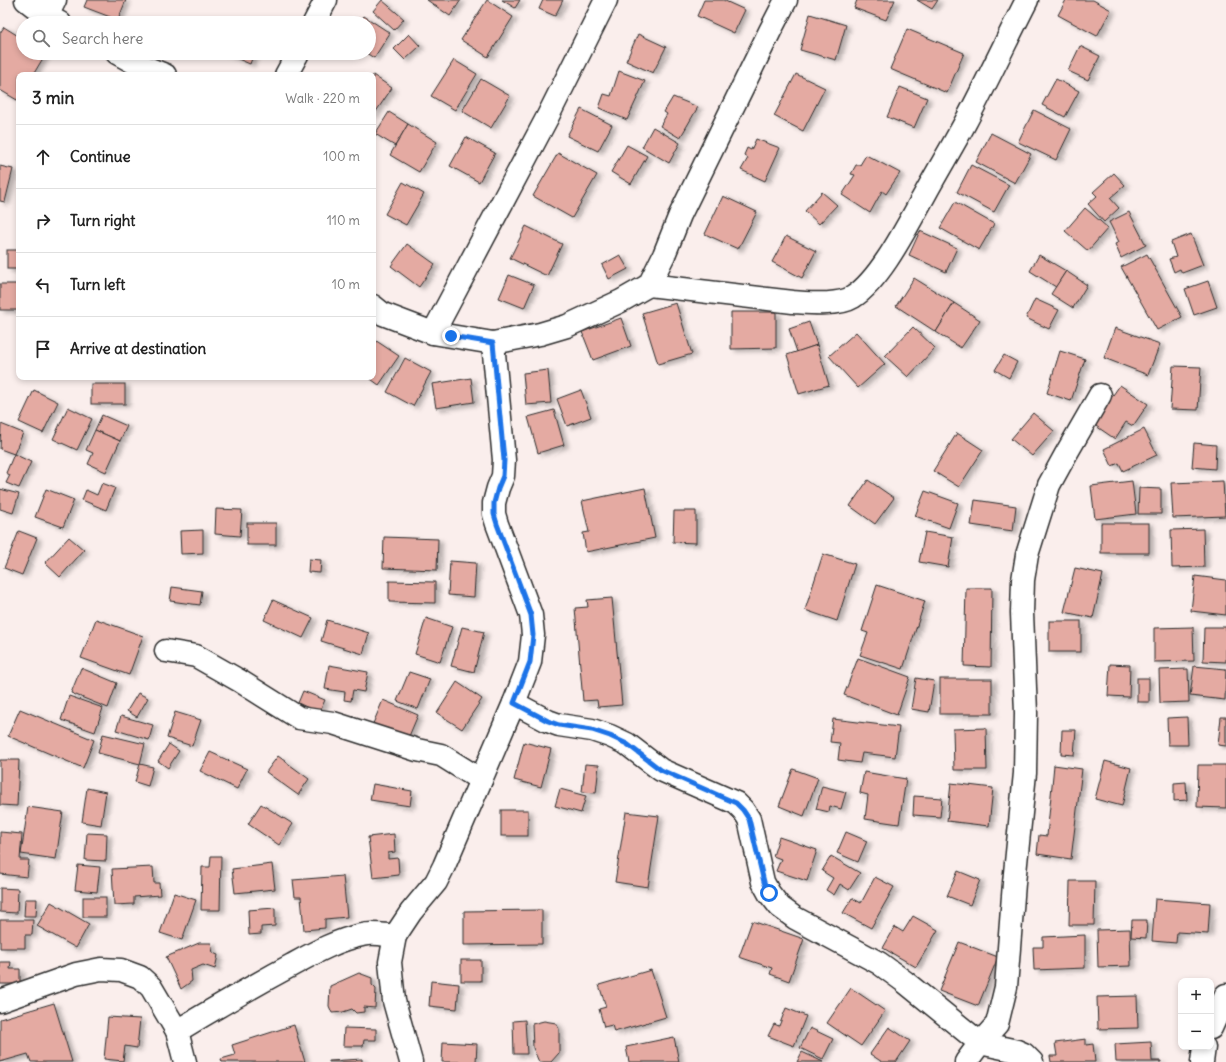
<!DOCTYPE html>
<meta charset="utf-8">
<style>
body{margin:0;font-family:Delius,sans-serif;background:#f2f2f2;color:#222}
.controls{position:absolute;right:12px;bottom:12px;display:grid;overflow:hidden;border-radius:8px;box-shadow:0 2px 6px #0003}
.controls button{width:36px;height:36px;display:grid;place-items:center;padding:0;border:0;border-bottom:1px solid #e0e0e0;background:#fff;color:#222;font:20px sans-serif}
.stop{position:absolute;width:12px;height:12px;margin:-9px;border:3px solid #1a73e8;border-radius:50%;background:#fff}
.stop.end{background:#1a73e8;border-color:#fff;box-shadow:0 1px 4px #0008}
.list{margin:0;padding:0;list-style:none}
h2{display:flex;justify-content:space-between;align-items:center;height:52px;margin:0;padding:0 16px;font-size:17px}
h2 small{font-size:13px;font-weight:400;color:#767676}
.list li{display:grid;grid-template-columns:26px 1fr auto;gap:12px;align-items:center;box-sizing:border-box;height:64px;padding:0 16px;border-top:1px solid #e0e0e0}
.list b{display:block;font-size:15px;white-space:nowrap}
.list em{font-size:13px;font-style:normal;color:#767676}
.icon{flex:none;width:22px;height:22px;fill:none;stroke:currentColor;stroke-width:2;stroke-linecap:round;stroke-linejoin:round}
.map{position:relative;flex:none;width:1226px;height:1062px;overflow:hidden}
.search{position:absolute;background:#fff;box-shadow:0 2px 6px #0003;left:16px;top:16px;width:360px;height:44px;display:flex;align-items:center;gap:10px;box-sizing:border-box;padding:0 14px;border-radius:22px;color:#767676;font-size:15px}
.panel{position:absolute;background:#fff;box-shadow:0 2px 6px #0003;left:16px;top:72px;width:360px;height:308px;border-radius:8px}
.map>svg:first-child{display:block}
</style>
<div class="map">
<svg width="1226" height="1062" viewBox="0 0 1226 1062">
<defs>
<filter id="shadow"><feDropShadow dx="4.5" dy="2.5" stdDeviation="2" flood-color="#0004"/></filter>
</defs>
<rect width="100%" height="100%" fill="#faeeec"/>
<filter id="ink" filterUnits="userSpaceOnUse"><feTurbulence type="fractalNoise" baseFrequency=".025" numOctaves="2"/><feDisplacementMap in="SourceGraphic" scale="8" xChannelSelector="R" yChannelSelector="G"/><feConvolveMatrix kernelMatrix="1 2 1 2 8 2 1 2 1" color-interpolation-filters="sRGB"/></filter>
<g filter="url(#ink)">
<g fill="#e4aaa2" stroke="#2b2b2b" filter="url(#shadow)">
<path d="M87,0H126L118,20L84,7Z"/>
<path d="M382,0L404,19L394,30L373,11Z"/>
<path d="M427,0H461L450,16Z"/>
<path d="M487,0L513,17L488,57L461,40Z"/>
<path d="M502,0H520L515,8Z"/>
<path d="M543,0H563L555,16L539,9Z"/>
<path d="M704,0H723L745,10L734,33L697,16Z"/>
<path d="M857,0H895L886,20L854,8Z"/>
<path d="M917,0H938L932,9Z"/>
<path d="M1066,0H1093L1111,10L1097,36L1058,15Z"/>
<path d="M810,14L846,25L836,60L800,50Z"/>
<path d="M364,16L390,33L374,58L366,53H369V23H359Z"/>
<path d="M4,27L23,39V53H46L33,75H19V97L17,100L0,90V33Z"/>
<path d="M907,29L964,53L947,93L890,69Z"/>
<path d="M409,34L420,46L405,60L394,49Z"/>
<path d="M638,34L666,47L653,73L626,61Z"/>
<path d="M1080,46L1100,56L1088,80L1068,71Z"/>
<path d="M224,53H254L250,64Z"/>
<path d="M454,60L477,74L455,110L431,96Z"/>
<path d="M619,71L645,81L627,120L599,108L604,94L611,96Z"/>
<path d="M796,74L825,88L803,131L774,116Z"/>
<path d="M373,75L392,88L373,116Z"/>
<path d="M481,79L510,96L491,128L462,111Z"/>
<path d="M1056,79L1079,91L1065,117L1042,105Z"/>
<path d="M900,87L927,98L914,128L887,117Z"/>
<path d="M673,97L698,107L680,138L660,126L667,114L664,112Z"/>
<path d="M581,109L612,125L598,151L567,136Z"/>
<path d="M1034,110L1071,129L1056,160L1018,142Z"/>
<path d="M389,112L408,124L395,146L375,134Z"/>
<path d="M408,124L437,142L419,172L390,155Z"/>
<path d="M653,127L680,143L669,163L642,147Z"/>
<path d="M991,133L1031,154L1015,183L976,162Z"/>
<path d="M466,137L495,153L479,182L450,166Z"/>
<path d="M756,139L780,148L765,181L741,170L748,158L744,155L747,148L751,150Z"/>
<path d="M627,145L647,156L631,184L611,172Z"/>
<path d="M558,153L597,175L572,218L533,196Z"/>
<path d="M866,155L900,173L886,194L882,191L870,213L842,195L855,175L851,174L856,165H860Z"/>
<path d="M971,165L1009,185L994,212L957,192Z"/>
<path d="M0,166L13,169L5,202L0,201Z"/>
<path d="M1114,173L1125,185L1110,198L1119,208L1104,222L1088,204L1097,196L1093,192Z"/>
<path d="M403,182L424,194L406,225L385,214Z"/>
<path d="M822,192L837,205L819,224L805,211Z"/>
<path d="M723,196L757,212L738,249L705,234Z"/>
<path d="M955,202L994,224L979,250L940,228Z"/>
<path d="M1085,208L1108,228L1088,251L1065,231Z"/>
<path d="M1129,212L1146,245L1121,258L1115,244L1119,242L1109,222Z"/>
<path d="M526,226L562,244L547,276L510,258Z"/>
<path d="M920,231L957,248L946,272L909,255Z"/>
<path d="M1191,234L1203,265L1182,273L1180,269L1174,272L1169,259L1176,257L1171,242Z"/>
<path d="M786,236L816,251L802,278L772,262Z"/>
<path d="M407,244L435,264L419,287L391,266Z"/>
<rect x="7" y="250" width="12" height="19"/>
<path d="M1147,254L1182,317L1157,330L1121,267Z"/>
<path d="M620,255L628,269L609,279L602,265Z"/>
<path d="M1039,255L1066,271L1056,287L1030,271Z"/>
<path d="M1066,271L1087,285L1073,308L1051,294Z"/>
<path d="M509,275L534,285L524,308L499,298Z"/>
<path d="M914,278L954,303L936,332L896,306Z"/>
<path d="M1208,281L1217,307L1194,315L1185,289Z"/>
<rect x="0" y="284" width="19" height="26"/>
<path d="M1035,299L1059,310L1049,329L1026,318Z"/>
<path d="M676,303L692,354L658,364L642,313Z"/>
<path d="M954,303L980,320L961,348L936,332Z"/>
<path d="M731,312H776V348L731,349Z"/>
<path d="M621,318L631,346L593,360L582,332Z"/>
<path d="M809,322L817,345L797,352L789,329Z"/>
<path d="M913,327L935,348L908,377L885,356Z"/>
<path d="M1115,328L1160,344L1148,375L1104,358Z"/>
<path d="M856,332L885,364L858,388L829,356Z"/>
<path d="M375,340L399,356L379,385L368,377H373V344Z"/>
<path d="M817,345L829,385L799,394L787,355Z"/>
<path d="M1060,351L1085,359L1071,401L1047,393Z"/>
<path d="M1004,355L1017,362L1009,378L995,370Z"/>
<path d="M405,358L431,372L413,406L387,392Z"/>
<path d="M1173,366L1201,367L1198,410L1170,409Z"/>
<path d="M548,370L551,403L526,405L523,373Z"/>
<path d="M471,378L474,402L436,408L432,384Z"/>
<rect x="91" y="384" width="34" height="20"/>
<path d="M1120,385L1148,404L1133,426L1126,422L1115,439L1093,424Z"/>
<path d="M34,390L58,402L43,433L19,422Z"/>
<path d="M581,390L591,417L567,426L557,399Z"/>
<path d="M68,407L92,419L77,450L53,439Z"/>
<path d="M554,410L564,445L538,453L528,417Z"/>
<path d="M1033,413L1054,431L1032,456L1011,439Z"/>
<path d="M102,415L127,426L120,441L95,430Z"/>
<path d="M1,424L23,433L14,454L0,449Z"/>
<path d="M1144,429L1157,455L1123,471L1119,463L1112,466L1104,449Z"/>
<path d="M95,430L120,441L106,472L88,464L93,453L86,450Z"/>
<path d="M957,433L983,450L959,487L933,471Z"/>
<path d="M1194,443L1216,445L1215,469L1192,467Z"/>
<path d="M14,454L31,462L19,488L6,483L10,475L6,473Z"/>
<path d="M868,480L894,498L875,524L850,506Z"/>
<path d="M1132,481L1136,514L1095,519L1091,486Z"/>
<path d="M1223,481L1225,516L1173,518L1171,483Z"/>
<path d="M102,483L115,488L106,510L82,500L86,490L97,495Z"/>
<path d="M645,488L655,538L586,552L583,533L589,532L582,501Z"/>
<path d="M1139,488L1161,489V514H1138Z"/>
<path d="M0,489L19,494L13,513L0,509Z"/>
<path d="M46,489L74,500L63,527L35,517Z"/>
<path d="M925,491L958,503L949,528L915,516Z"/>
<path d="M975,500L1016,506L1013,531L971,525Z"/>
<path d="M216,509L242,510L240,536L215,534Z"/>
<path d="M674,511H696V543L673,542Z"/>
<rect x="247" y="523" width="29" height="22"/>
<rect x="1101" y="523" width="48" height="30"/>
<path d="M1203,529L1204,567L1172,568L1171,530Z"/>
<path d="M203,530V553L181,554L180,531Z"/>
<path d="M19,531L37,538L22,575L4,568Z"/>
<path d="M925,532L953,537L948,567L919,562Z"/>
<path d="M69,537L84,550L60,577L45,563Z"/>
<path d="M384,537L438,539L437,570L383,568Z"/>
<path d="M823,554L855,564L837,621L805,610Z"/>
<path d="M309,559L321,560L320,573L308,572Z"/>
<path d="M450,561L476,563L474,597L448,595Z"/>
<path d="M1075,568L1103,574L1093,618L1064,612Z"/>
<path d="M1195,576L1226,580V615L1191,611Z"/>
<path d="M389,581L435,582V603L389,602Z"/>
<path d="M877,585L925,601L903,669L860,655L868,633L862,631Z"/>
<path d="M172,587L202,591L200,605L170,601Z"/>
<path d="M966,588H992L991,667L964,666Z"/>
<path d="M612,598L622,705L598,707L597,700L583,701L575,608L588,607L587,600Z"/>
<path d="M273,600L313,618L303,638L264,620Z"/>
<path d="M426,618L452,627L440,662L415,654Z"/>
<path d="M96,619L143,636L129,675L81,658Z"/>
<path d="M327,620L369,633L363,654L321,641Z"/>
<rect x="1049" y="621" width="32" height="31"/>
<path d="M462,627L484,632L474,672L451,666Z"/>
<path d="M1193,627L1194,661L1154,662V628Z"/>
<path d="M1204,627H1226V662L1203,661Z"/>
<path d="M858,658L910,677L897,715L844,695Z"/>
<path d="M1110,664L1130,665L1129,697L1108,696Z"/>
<path d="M329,665L368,672L364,692L353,690L351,701L344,700L345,692L325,689Z"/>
<path d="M1194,666L1226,669L1225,700L1190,696Z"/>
<path d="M81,668L117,683L108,708L71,693Z"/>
<path d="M1188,669L1189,702L1160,703L1159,670Z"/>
<path d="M409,672L430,679L418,709L397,701Z"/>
<path d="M916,678L934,681L929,712L911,709Z"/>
<rect x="1137" y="678" width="12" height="24"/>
<rect x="940" y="679" width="52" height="35"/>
<path d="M457,682L482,699L462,729L437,713Z"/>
<path d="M303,691L325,700L319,713L298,703Z"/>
<path d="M138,693L148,698L137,717L127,711Z"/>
<path d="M69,696L103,708L95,732L61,720Z"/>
<path d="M383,700L418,715L407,741L372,726Z"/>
<path d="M20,709L94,740L83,768L8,736Z"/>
<path d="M175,712L201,720L192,746L167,738Z"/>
<path d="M121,716L153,725L149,740L116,730Z"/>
<path d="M1187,717L1188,745H1168L1167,718Z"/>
<path d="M1221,717H1226V746L1218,745Z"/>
<path d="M833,719L899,727L895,757L862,753L860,763L838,760L840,743L830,742Z"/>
<path d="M986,728L987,770H954L953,729Z"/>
<path d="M1062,730H1076L1074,755L1061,754Z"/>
<path d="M103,734L145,744L140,764L98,753Z"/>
<path d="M524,742L551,749L541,787L514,780Z"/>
<path d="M169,744L179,751L168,768L158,761Z"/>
<path d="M210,752L247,769L237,789L200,771Z"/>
<path d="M278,756L309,779L298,795L266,772Z"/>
<path d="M0,760H19L17,806L0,805Z"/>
<path d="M1105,761L1131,768L1122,806L1095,799Z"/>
<path d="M140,764L153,767L148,786L135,782Z"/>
<path d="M585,764L599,765L596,793L582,792Z"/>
<path d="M1054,765L1082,769L1071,859L1037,854L1039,835L1047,836Z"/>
<path d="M1198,765H1226V808L1197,807Z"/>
<path d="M793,769L818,778L804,816L779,806Z"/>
<path d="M864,772L906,779L899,824L865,819L868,795L860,793Z"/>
<path d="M1186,782L1187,800L1174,801V783Z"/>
<path d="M951,783L993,788L989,826L947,821Z"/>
<path d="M373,784L412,791L410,806L370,800Z"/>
<path d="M822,786L846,792L841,809L830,806L829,812L816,809Z"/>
<path d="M87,788L106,792L101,825L82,822Z"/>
<path d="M560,789L586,796L581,813L555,806Z"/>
<path d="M914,796L942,798L940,817L913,815Z"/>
<path d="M261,804L293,824L279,845L248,824Z"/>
<path d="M28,807L63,812L56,859L21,854Z"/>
<rect x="501" y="810" width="27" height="26"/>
<path d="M626,812L659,816L648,887L615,882Z"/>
<path d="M0,832L22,834L20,860H29L27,877L0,874Z"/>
<path d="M846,832L867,841L858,862L837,853Z"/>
<path d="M87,833L107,834L106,861L85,860Z"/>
<path d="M394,834L395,852L388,853V859L398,858L399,875L373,878L368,837Z"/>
<path d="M779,837L817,850L807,881L776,871L781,859L773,856Z"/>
<path d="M211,856H221L220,910H201L202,867H210Z"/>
<path d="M831,856L860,873L849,890L840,884L834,895L826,890L833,878L822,871Z"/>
<path d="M272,864L275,889L235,893L232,869Z"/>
<path d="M78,865L100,867L97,892L75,890Z"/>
<path d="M153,867L154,883H159L160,895L134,897V904L114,905L112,869Z"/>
<path d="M958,871L980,880L970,905L947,896Z"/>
<path d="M343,876L347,917L325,919V928L304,930L301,897H295L293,880Z"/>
<path d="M875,877L894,887L871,928L843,913L852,898L861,903Z"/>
<path d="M1070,881H1095L1094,925H1069Z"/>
<path d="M0,888L18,889L17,913L0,912Z"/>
<path d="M174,893L196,900L182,940L160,933Z"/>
<rect x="83" y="897" width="23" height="20"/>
<path d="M25,899H37L36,916H24Z"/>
<path d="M1155,899L1210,903L1208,934L1177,932L1176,943L1152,941Z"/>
<path d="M51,902L89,924L76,948L37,926Z"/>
<path d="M275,908V926L261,927V934L249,935L248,910Z"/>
<path d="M542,910V944L464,945V911Z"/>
<path d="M913,916L938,930L916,967L883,948L895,927L903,932Z"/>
<path d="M0,920H33L32,935H25V948H0Z"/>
<path d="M1132,920H1147L1146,938L1131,937Z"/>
<path d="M752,921L804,939L789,981L770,974L772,968L739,957Z"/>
<path d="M1130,929L1131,966L1098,967L1097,930Z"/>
<path d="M1085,935V968L1034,970L1033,947H1043V937Z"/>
<path d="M959,942L998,957L978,1006L939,991Z"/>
<path d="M199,943H211L213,953L218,955L215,969L203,965L191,970L192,981L181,989L166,957Z"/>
<rect x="461" y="960" width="20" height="21"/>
<path d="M0,962H11L10,969H20V984H0Z"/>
<path d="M651,970L666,1017L614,1032L612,1025L604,1027L599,1009L606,1007L599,985Z"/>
<path d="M359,973L372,978V985L376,989L375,1008L364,1007V1012L356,1013L352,1009L343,1012L332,1013L329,1006L330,986Z"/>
<path d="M431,981L459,984L457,1009L429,1006Z"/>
<path d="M851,988L885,1011L861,1046L827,1023Z"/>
<path d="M1137,996L1138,1028L1098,1029L1097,997Z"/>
<path d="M54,1003L72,1062H31L28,1054L0,1062V1019Z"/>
<path d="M786,1008L806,1016L794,1046L768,1036L774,1024L779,1026Z"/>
<path d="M108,1017L140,1019L137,1048L125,1046L123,1061L104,1059Z"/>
<path d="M525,1020L527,1054H514L513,1021Z"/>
<path d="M544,1021L556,1023L559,1029V1053L551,1062H539L533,1048L532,1024Z"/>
<path d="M294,1025L305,1062H222L221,1059L235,1055L232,1045Z"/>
<path d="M889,1027L910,1041L896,1062H882L870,1054Z"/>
<path d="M344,1028L376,1029V1040H364L363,1046H343Z"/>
<path d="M810,1028L833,1039L823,1059L800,1048Z"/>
<path d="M674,1037L679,1062H629L626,1047Z"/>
<path d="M1086,1039V1045L1093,1044L1095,1062H1051L1050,1056H1057L1055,1043Z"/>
<path d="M443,1042L477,1044L476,1062H442Z"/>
<path d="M1151,1042L1152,1061H1161V1062H1116L1115,1044Z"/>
<path d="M802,1052L823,1062H797Z"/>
<path d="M362,1059V1062H329V1061Z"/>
</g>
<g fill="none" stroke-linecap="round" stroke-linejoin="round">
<defs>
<g id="minor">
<path d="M26,0L47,16L60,23"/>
<path d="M47,16L55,0"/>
<path d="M314,23L326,0"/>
<path d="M117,53L137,64L165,75"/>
<path d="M286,75L298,53"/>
<path d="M649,285L793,302C810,303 838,306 853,297C881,279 907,226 924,196C937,172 951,149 964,125C986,84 1006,41 1027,0"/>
<path d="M373,306L383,314L433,333L493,343L540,334L567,326L621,301L649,285L664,255L680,215L770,31L786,0"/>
<path d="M433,333L547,118L606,0"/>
<path d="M166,651L196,656L240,681L299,718L333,723L417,750L441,755L481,780"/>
<path d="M514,703L548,721L559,725L592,730L610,736L627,744L661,770L736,803L743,810L749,819L763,882L769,893L780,907L795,918L879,963L905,982L980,1043L1017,1051L1024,1054L1032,1062"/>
<path d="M0,1001L76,974L101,969L121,970L140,977L151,987L177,1031L185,1062"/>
<path d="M1211,1028L1226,995"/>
<path d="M177,1031C215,1008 253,986 292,965C314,953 337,940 362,935C373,932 384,935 395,936"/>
<path d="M411,1062L394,1001L390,962L395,936L411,912L436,882L444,866L514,703L530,662L533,635L531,615L497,524L494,514V503L498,488L503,476L504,460L493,343"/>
<path d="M966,1062L980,1043L997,1024L1006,987L1014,883L1025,773L1026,713L1022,613L1023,580L1027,555L1049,485L1066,454L1100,395"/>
<path d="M1202,1062L1204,1047"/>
</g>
</defs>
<use href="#minor" stroke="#2b2b2b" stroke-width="25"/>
<use href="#minor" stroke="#fff" stroke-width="22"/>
</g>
</g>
<g fill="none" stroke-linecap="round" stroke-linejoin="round" filter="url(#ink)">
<path stroke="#1a73e8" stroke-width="5" d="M451,336L493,343L504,460L503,476L498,488L494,503V514L497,524L531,615L533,635L530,662L514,703L548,721L559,725L592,730L610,736L627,744L661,770L736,803L743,810L749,819L764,882L769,893"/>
</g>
</svg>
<div class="controls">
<button>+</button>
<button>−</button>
</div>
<div class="stop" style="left:769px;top:893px"></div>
<div class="stop end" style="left:451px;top:336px"></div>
<div class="search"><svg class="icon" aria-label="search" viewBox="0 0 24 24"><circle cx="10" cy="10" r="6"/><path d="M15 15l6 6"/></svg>Search here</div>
<section class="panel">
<h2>3 min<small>Walk · 220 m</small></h2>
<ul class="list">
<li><svg class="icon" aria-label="ahead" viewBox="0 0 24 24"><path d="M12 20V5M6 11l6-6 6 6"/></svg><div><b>Continue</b></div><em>100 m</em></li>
<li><svg class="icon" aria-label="right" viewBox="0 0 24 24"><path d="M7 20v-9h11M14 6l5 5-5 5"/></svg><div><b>Turn right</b></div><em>110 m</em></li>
<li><svg class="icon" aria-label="left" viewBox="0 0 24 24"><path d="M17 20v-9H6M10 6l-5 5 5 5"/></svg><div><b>Turn left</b></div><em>10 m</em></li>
<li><svg class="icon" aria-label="arrive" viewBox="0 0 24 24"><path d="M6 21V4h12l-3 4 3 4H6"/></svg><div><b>Arrive at destination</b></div></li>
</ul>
</section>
</div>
